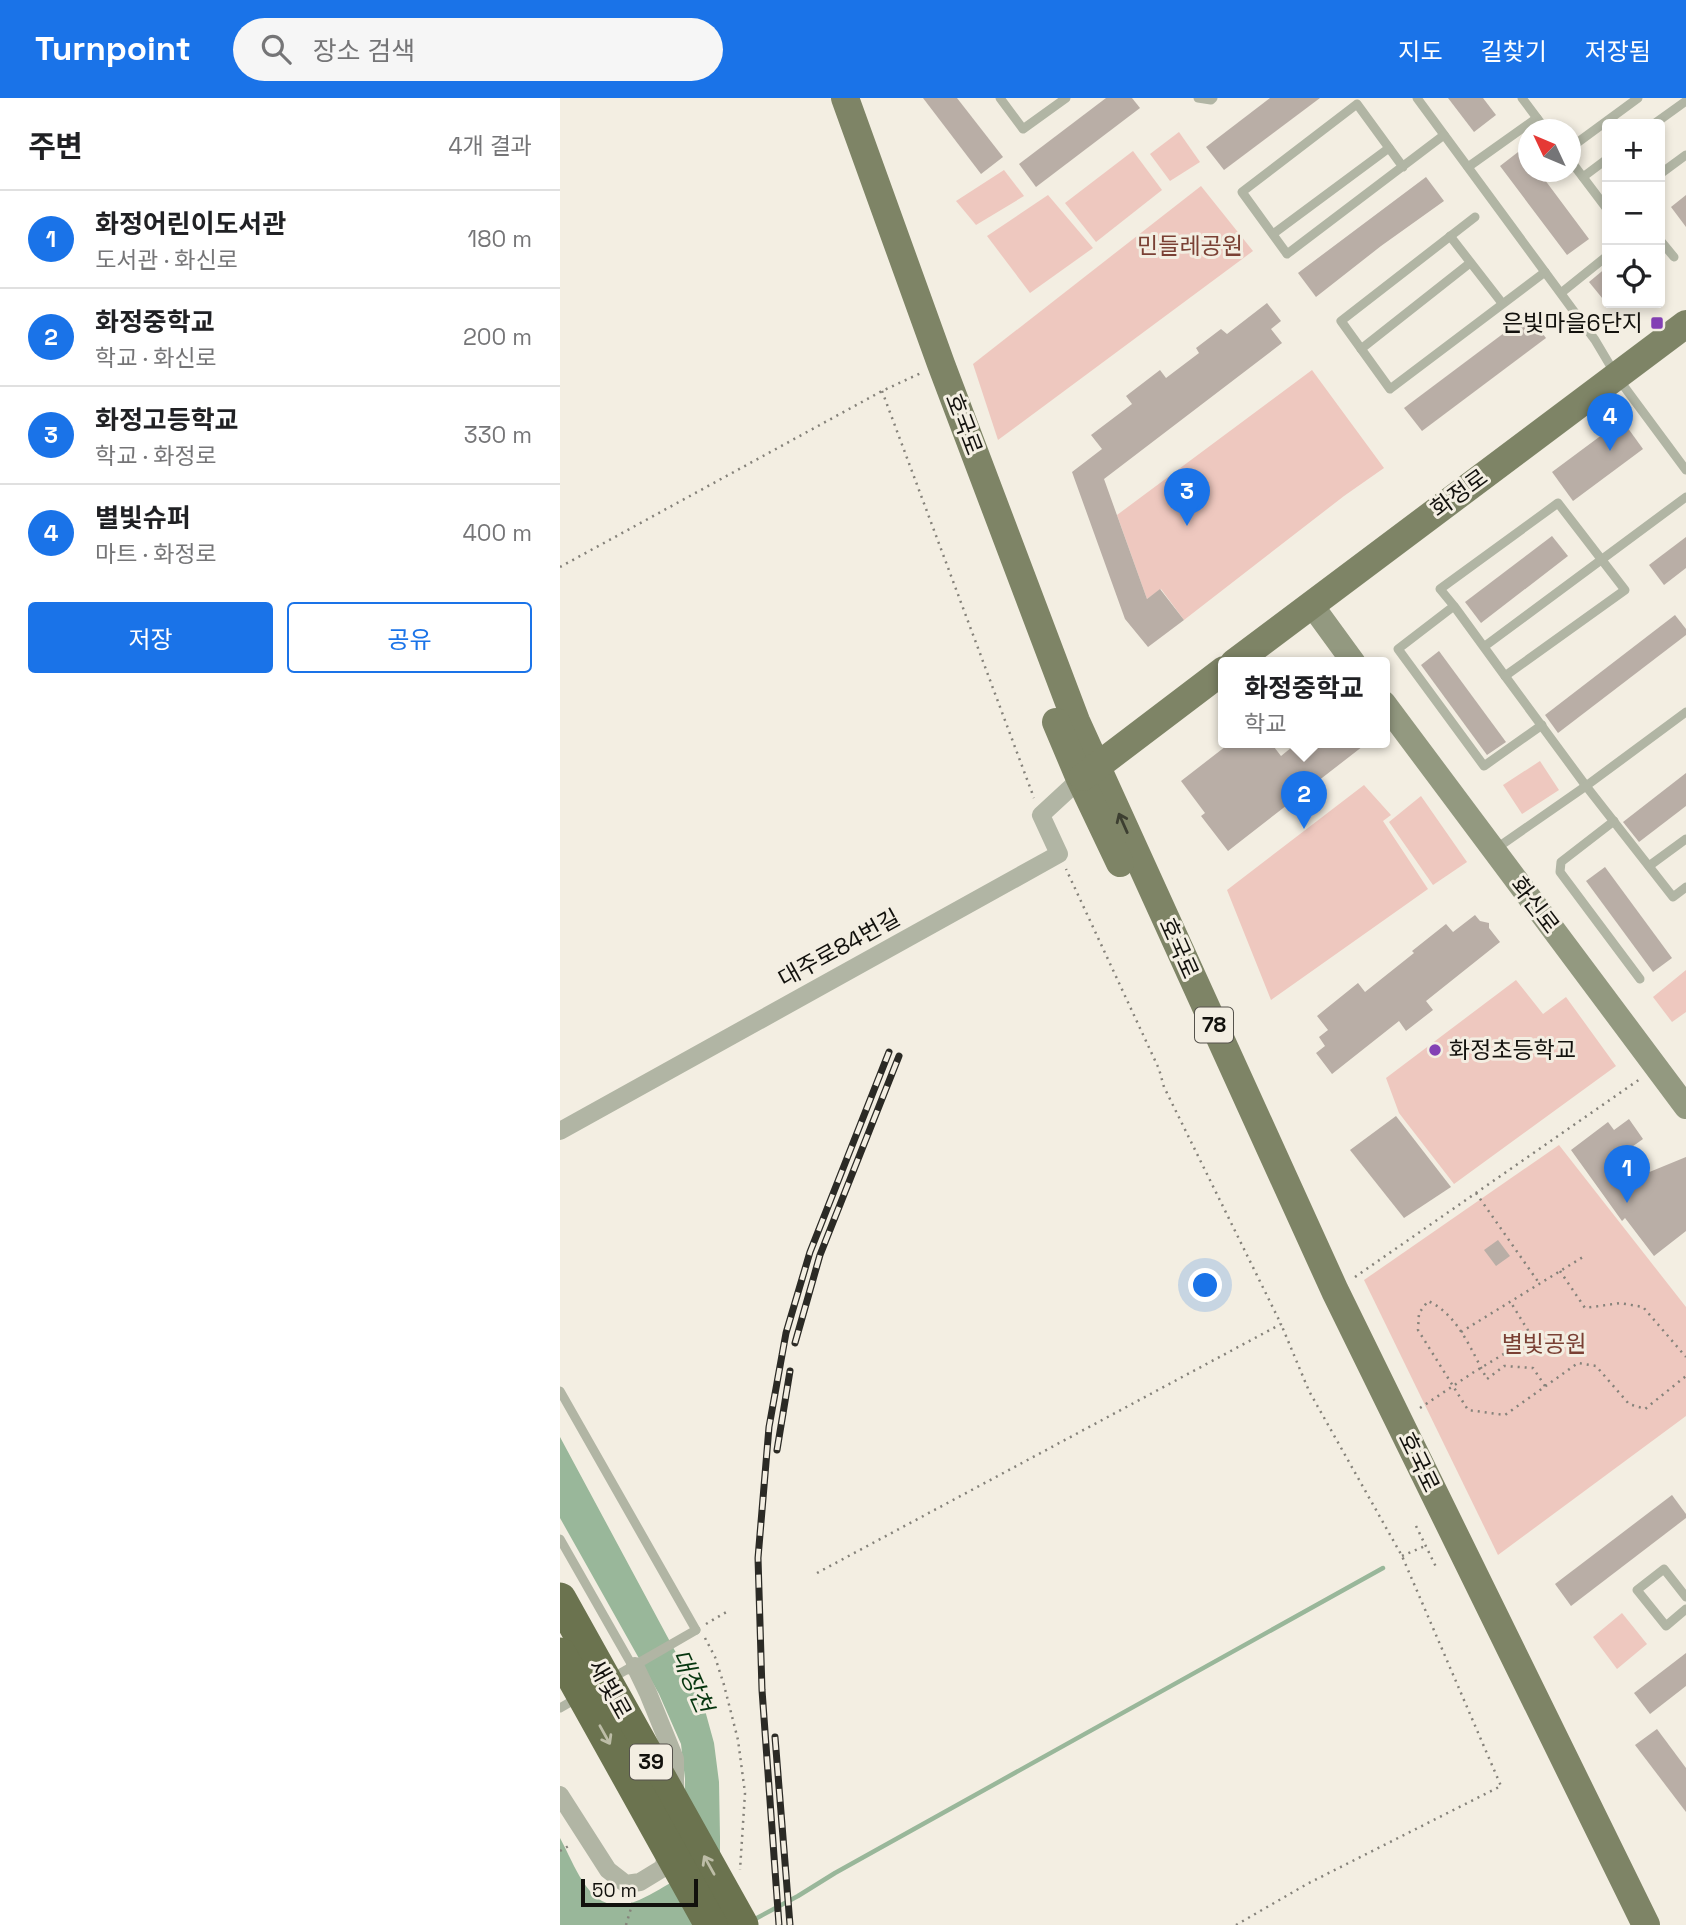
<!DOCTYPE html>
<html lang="ko">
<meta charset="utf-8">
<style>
body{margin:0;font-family:"Space Grotesk","Noto Sans KR",sans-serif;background:#f6f6f6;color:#202124}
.controls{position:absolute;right:21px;top:21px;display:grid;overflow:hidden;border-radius:7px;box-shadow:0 4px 10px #0003}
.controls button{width:63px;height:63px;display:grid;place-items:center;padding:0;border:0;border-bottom:2px solid #e0e0e0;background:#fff;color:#202124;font:35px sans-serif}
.compass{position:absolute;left:958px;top:21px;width:63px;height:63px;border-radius:50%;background:#fff;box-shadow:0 4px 10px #0003;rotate:314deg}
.scale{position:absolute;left:21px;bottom:18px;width:117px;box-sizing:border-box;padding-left:7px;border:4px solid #12110d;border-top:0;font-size:19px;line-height:24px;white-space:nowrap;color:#12110d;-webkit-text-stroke:5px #f3eee2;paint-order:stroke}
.you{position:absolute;left:646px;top:1188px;width:24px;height:24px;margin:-18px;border:5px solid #fff;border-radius:50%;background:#1a73e8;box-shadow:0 0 0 10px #1a73e833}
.badge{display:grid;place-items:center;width:46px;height:46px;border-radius:50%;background:#1a73e8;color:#fff;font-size:23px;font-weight:700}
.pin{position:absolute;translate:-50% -58px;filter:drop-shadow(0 2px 4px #0008)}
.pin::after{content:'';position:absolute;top:37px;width:24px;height:21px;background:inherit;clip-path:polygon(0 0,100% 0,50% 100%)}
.popup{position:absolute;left:658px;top:559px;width:172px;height:91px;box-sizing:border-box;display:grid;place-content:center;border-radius:7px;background:#fff;filter:drop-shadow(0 2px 5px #0005);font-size:23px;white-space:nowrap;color:#757577}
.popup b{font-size:26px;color:#202124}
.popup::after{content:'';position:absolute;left:50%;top:100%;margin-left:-14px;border:14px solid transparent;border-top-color:#fff}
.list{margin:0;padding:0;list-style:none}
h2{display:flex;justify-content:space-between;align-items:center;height:91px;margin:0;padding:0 28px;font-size:30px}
h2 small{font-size:23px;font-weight:400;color:#757577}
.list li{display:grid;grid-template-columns:46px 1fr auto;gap:21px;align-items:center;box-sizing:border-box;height:98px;padding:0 28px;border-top:2px solid #e0e0e0}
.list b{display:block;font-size:26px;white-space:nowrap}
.list p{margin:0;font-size:23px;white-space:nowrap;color:#757577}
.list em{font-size:23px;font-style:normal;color:#757577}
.actions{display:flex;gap:14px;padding:21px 28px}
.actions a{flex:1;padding:16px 0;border:2px solid #1a73e8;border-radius:7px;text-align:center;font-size:24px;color:#1a73e8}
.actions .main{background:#1a73e8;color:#fff}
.icon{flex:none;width:38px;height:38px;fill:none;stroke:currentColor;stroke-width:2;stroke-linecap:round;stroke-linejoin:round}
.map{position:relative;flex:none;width:1126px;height:1827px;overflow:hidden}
header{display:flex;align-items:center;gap:42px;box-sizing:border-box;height:98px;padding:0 35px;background:#1a73e8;color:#fff}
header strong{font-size:33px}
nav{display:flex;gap:38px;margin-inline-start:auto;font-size:24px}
.search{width:490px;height:63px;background:#f6f6f6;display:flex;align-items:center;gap:18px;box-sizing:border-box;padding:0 24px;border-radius:38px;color:#757577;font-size:26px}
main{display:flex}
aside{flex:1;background:#fff}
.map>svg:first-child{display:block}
</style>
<header>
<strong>Turnpoint</strong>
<div class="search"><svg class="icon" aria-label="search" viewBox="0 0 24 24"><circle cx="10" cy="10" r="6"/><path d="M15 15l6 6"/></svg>장소 검색</div>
<nav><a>지도</a><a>길찾기</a><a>저장됨</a></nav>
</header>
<main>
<aside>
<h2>주변<small>4개 결과</small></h2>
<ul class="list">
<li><span class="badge">1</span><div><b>화정어린이도서관</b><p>도서관 · 화신로</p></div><em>180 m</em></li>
<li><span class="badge">2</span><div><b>화정중학교</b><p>학교 · 화신로</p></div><em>200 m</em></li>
<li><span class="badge">3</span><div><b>화정고등학교</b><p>학교 · 화정로</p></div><em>330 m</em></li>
<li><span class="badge">4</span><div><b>별빛슈퍼</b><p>마트 · 화정로</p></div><em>400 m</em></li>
</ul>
<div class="actions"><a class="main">저장</a><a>공유</a></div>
</aside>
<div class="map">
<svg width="1126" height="1827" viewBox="0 0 1126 1827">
<rect width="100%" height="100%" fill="#f3eee2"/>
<g fill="#eec8bf">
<path d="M619,34L640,64L610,83L590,56Z"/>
<path d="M573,53L602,92L536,144L505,105Z"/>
<path d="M444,72L464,98L416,127L396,103Z"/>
<path d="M641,88L693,153L438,342L413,266Z"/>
<path d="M488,97L533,150L470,195L427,138Z"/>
<path d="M752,272L824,370L784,398L624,522L601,491L587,501L557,417Z"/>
<path d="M980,663L999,692L962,716L943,687Z"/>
<path d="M804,687L831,717L823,723L868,791L711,902L667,792Z"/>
<path d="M861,698L907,764L873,787L829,724Z"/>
<path d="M1126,872V914L1112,924L1093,899Z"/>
<path d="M956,882L983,916L1006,899L1056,968L894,1086L839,1015L826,980Z"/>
<path d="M999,1047L1126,1209V1318L938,1457L804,1182Z"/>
<path d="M1062,1515L1087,1546L1057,1571L1033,1539Z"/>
</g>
<path fill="#99b79a" d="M0,1339L143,1605L154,1645L159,1684L160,1739V1772L147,1827H0V1740C17,1771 31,1820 74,1804C88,1799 101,1790 114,1783L124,1720L125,1681L121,1646L99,1596L0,1420Z"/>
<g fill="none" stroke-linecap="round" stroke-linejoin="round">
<path stroke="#99b79a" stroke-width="4.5" d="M191,1821L197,1820L238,1798L275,1775L823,1470"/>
</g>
<g fill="#b9aea6">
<path d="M363,0H397L443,59L421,76Z"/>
<path d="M546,0H572L580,10L476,89L459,66Z"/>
<path d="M710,0H760L664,72L646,49Z"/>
<path d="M888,0H923L936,17L914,34Z"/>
<path d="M962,51L969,60V74H979L1029,141L1007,157L940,68Z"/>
<path d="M866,79L884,103L821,148L756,199L738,175Z"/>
<path d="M1126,97V129L1111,109Z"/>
<path d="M1047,169V206L1029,184Z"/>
<path d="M707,205L721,223L711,231L722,245L544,381L587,501L600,491L624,522L588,549L565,521L512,374L542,351L531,337L572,306L566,298L600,272L606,280L639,255L636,250L661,231L667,236Z"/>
<path d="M968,217L986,240L862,333L844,310Z"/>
<path d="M1062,322L1083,351L1013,403L992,374Z"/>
<path d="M992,438L1008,458L921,525L905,504Z"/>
<path d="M1126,439V470L1104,487L1089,467Z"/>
<path d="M1115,517L1126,531V537L998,635L985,617Z"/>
<path d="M879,553L946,644L927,657L861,567Z"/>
<path d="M670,645H711L721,658L737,645L743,654L754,645H807L668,753L641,718L645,715L621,683Z"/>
<path d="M1126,675V708L1079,744L1063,724Z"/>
<path d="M1045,769L1112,860L1093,874L1026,783Z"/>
<path d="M915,817L920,823L929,825V830L940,844L866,903L873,912L846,933L839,923L772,976L756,955L765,948L759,939L768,932L757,918L798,885L805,894L854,855L852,853L886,826L893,834Z"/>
<path d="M836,1018L891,1089L844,1120L790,1052Z"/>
<path d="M1069,1021L1083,1041L1069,1051L1087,1075L1126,1059V1133L1094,1158L1065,1120L1062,1123L1011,1052L1048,1024L1054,1032Z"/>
<path d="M938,1142L950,1158L936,1168L924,1152Z"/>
<path d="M1112,1397L1126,1416V1420L1011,1508L995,1486Z"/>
<path d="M1126,1555V1588L1090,1616L1074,1595Z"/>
<path d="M1097,1631L1126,1670V1714L1075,1647Z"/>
</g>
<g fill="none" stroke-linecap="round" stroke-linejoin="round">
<g stroke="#85827a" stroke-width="2.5" stroke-dasharray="2 5" stroke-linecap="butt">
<path d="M322,293L474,700"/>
<path d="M0,469L322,293L361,275"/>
<path d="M916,1095L979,1185"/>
<path d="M1000,1173L1025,1210L1060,1205L1083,1209L1126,1259"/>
<path d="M795,1179L1080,981"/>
<path d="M901,1234L1023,1159"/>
<path d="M985,1288L973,1270L944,1268L927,1281C912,1254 898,1216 868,1203L859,1215L858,1232L908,1312L945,1317L1018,1265L1036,1268L1069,1306L1085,1311L1126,1278"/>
<path d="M860,1310L914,1274L972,1239L950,1203"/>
<path d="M856,1428L877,1471"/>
<path d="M842,1458L865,1448"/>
<path d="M257,1475L721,1226L604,989L599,971L506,771"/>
<path d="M146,1526L168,1513"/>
<path d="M145,1540L155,1559L164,1587L178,1642L185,1695L180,1772"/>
<path d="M0,1753L12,1746"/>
<path d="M66,1827L74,1800"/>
<path d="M676,1827L747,1786L941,1688L842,1458L749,1293L721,1226"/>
</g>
<g stroke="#b1b5a4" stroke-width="9">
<path d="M440,0L463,31L506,0"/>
<path d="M638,0L651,2L653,0"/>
<path d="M857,0L1035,242L1057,279L1126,372"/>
<path d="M962,0L986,32"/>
<path d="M1094,26L1126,3"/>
<path d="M1010,50L1078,0"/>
<path d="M1010,62L1047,111"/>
<path d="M843,69L797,6L682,94L727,156L884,37"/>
<path d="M908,69L977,20"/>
<path d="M1100,76L1126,57"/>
<path d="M1023,79L1047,61"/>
<path d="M915,119L781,223L830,291L985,174"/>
<path d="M713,136L829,50"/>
<path d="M890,138L942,205"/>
<path d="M1100,142L1114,159"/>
<path d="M1001,195L1047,158"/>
<path d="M801,251L910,165"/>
<path d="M894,508L945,578L1065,492L998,405L880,491L894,508L838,551L924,668L982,627"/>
<path d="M925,548L1126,399"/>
<path d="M945,578L1026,688L1113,799L1126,789"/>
<path d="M1054,723L1001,764L1000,774L1080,881"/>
<path d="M934,752L1026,688L1126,614"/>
<path d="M1089,768L1126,741"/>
<path d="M0,1293L136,1532"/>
<path d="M0,1441L73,1569"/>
<path d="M1126,1499L1104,1471L1077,1492L1106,1528L1126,1511"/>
<path d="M52,1580L136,1532L67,1572"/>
<path d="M0,1610L19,1599"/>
</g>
<g stroke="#b1b5a4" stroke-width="18">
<path d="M0,1033L499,756L481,717L520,681"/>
<path d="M75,1568L88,1595L115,1661V1697"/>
<path d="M0,1697L48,1772L66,1786L80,1784L103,1770L108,1752"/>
</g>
<g stroke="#939980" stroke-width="24">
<path d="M751,506L794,565"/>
<path d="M824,605L1126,1009"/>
</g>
<g stroke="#7e8466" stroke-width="28">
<path d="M285,0L381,266L516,623L775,1193L1086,1827"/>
<path d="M674,565L1126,226"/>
<path d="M496,624L520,681L560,765"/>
<path d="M523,679L664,572"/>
</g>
<g stroke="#6b734f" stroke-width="33">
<path d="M0,1501L182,1827"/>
<path d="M0,1556L151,1827"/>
</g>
<defs>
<g id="rail">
<path d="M235,1245L260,1157L339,958"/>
<path d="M217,1352L230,1273"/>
<path d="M215,1639L230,1827"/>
<path d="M219,1827L202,1592L198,1460L209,1329L226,1235L250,1154L329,954"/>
</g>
</defs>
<use href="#rail" stroke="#2b2a25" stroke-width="7"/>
<use href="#rail" stroke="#f3eee2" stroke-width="4.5" stroke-dasharray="13" stroke-linecap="butt"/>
</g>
<defs><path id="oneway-shaft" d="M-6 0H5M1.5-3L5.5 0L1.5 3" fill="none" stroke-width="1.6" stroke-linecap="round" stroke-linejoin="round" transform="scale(1.75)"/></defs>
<use stroke="#3d3f31" href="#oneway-shaft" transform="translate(563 725) rotate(-114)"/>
<g stroke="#bdbda7">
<use href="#oneway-shaft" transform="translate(45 1637) rotate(61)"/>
<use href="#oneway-shaft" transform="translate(149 1767) rotate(-119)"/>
</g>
<g fill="#8340b4" stroke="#f3eee2" stroke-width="2.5">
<rect x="1090" y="218" width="14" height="14" rx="3.5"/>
<circle cx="875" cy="952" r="7"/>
</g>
<g text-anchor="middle" stroke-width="6" stroke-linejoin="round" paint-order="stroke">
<g fill="#f3eee2" stroke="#56534d" stroke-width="2">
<rect x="635" y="909.5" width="38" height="35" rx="5"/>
<rect x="70" y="1646.5" width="42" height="35" rx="5"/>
</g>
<g font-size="21" font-weight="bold" fill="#12110d">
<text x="654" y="934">78</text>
<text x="91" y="1671">39</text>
</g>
<g font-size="23" fill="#7a4034" stroke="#f3eee2">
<text x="630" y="156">민들레공원</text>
<text x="984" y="1254">별빛공원</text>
</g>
<g font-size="23" fill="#12110d" stroke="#f3eee2" text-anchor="end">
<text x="1083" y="233">은빛마을6단지</text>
<text x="889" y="960" text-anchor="start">화정초등학교</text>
</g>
<g font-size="23" fill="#12110d" stroke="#f3eee2">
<text transform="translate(404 326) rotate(69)" y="8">호국로</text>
<text transform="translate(899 395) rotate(-36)" y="8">화정로</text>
<text transform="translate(975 807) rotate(53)" y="8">화신로</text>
<text transform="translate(279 850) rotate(-29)" y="8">대주로84번길</text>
<text transform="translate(619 850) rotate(66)" y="8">호국로</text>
<text transform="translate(859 1364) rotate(64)" y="8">호국로</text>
<text transform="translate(50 1591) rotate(61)" y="8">새빛로</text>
</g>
<g font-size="24" font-style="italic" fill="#06360f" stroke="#f3eee2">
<text transform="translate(132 1583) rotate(66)" y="8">대장천</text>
</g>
</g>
</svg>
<div class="controls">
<button>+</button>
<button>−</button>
<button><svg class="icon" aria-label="locate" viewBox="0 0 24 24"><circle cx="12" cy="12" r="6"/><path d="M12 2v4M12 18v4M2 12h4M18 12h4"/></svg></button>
</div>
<svg class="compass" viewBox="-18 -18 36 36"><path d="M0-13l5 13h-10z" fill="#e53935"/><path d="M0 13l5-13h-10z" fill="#757577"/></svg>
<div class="scale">50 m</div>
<div class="you"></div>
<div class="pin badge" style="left:1067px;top:1105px">1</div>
<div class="pin badge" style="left:744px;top:731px">2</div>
<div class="popup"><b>화정중학교</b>학교</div>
<div class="pin badge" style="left:627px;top:428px">3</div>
<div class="pin badge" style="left:1050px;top:353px">4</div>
</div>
</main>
